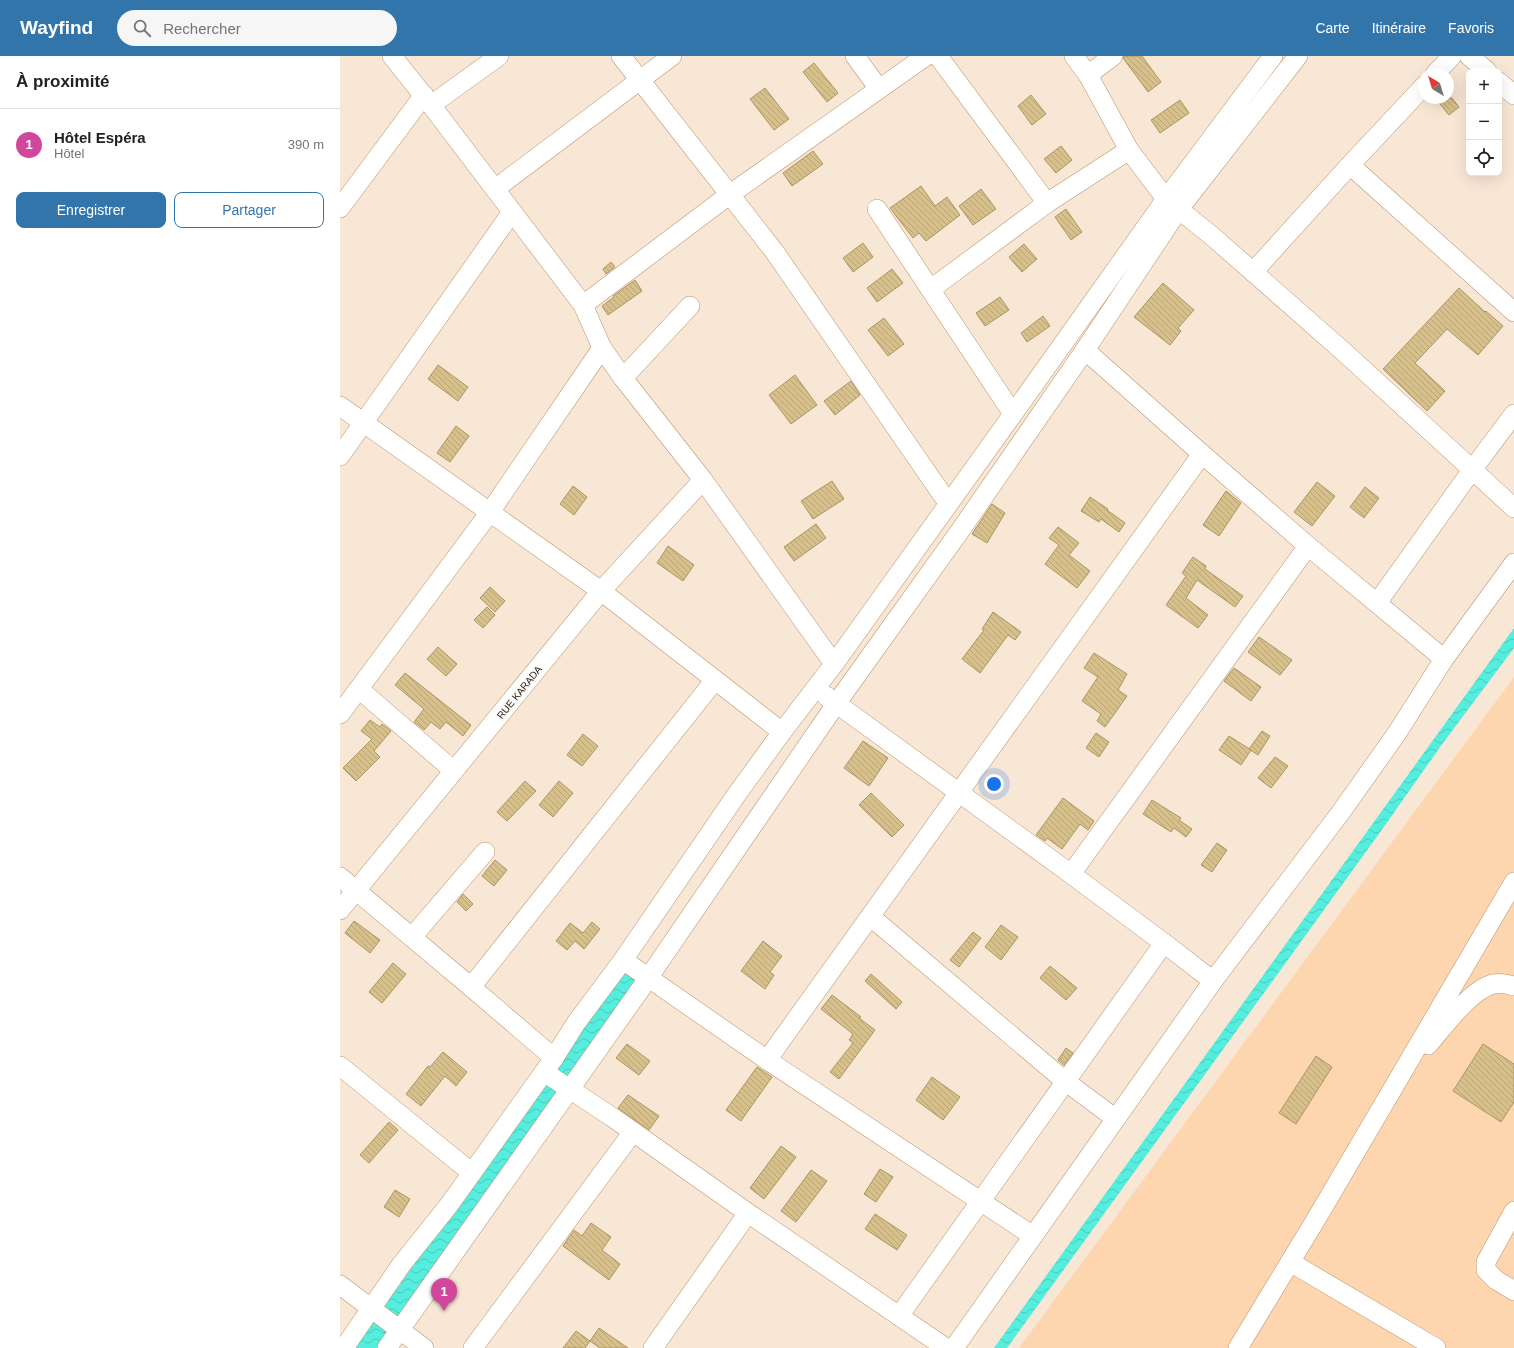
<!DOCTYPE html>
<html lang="fr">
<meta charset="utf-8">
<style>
body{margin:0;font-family:Helvetica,sans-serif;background:#f6f6f6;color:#202124}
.controls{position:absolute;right:12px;top:12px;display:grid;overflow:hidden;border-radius:8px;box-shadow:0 4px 16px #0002}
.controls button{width:36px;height:36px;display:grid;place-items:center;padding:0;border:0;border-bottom:1px solid #e0e0e0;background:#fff;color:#202124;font:20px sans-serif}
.compass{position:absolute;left:1078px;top:12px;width:36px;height:36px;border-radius:50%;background:#fff;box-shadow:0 4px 16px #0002;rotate:322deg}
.you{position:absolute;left:654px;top:728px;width:14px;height:14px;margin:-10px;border:3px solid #fff;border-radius:50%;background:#1a73e8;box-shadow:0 0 0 6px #1a73e833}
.badge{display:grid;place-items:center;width:26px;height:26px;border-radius:50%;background:#3275ab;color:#fff;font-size:13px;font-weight:700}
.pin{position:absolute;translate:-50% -33px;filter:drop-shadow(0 1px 2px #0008)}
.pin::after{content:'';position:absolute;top:21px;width:14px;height:12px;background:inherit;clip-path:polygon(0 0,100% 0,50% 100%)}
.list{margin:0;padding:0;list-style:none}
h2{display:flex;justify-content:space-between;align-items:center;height:52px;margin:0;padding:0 16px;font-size:17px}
h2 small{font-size:13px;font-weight:400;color:#757577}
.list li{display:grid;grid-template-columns:26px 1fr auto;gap:12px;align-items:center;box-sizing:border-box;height:72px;padding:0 16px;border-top:1px solid #e0e0e0}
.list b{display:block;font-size:15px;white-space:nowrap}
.list p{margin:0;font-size:13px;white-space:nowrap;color:#757577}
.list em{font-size:13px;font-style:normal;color:#757577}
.actions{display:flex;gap:8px;padding:12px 16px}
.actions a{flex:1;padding:9px 0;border:1px solid #3275ab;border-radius:8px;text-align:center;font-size:14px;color:#3275ab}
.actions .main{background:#3275ab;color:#fff}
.icon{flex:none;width:22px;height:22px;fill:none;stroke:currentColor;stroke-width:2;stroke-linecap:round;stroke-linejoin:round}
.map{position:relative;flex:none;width:1174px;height:1292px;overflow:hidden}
header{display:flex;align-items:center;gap:24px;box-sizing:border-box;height:56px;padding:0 20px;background:#3275ab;color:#fff}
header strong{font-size:19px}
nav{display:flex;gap:22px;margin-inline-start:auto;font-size:14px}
.search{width:280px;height:36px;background:#f6f6f6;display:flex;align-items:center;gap:10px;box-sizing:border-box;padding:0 14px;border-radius:22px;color:#757577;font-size:15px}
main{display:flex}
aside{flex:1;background:#fff}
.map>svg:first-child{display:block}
</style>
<header>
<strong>Wayfind</strong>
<div class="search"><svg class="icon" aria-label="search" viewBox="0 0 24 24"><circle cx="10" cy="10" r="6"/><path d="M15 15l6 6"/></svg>Rechercher</div>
<nav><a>Carte</a><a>Itinéraire</a><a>Favoris</a></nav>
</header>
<main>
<aside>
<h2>À proximité<small></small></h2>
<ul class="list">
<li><span class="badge" style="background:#d1479c">1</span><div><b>Hôtel Espéra</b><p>Hôtel</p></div><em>390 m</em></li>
</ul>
<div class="actions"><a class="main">Enregistrer</a><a>Partager</a></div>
</aside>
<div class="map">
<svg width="1174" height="1292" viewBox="0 0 1174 1292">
<defs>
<pattern id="water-waves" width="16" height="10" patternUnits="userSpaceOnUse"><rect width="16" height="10" fill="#55edde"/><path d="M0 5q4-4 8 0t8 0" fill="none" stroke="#4acabd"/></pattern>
<pattern id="building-back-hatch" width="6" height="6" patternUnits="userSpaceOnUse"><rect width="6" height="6" fill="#d8c08a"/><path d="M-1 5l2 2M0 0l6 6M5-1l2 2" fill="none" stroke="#b9a476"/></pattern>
</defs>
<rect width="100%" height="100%" fill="#f9e7d6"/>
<path fill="#fdd5ae" d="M1174,621V1292H679Z"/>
<g fill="url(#water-waves)">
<path d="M1174,572V592L1103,687L1041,775L667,1292H654Z"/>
<path d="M284,915L298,924L38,1292H15C104,1166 193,1040 284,915Z"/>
</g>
<g fill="url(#building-back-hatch)" stroke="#ad9562">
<path d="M784,0H802L821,26L808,36L783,2Z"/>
<path d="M474,7L498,37L487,46L463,16Z"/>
<path d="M425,32L449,63L434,74L410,43Z"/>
<path d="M691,39L706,58L692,69L678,50Z"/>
<path d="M1095,42H1112L1119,51L1109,59Z"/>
<path d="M840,44L849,57L820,77L811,64Z"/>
<path d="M721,90L732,104L716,117L704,103Z"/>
<path d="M473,95L483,108L452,130L443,117Z"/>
<path d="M581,130L595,150L607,141L620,159L586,185L579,177L573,182L550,152Z"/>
<path d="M641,133L656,153L633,169L619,150Z"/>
<path d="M726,153L742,176L731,184L715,161Z"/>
<path d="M523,187L533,201L513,216L503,202Z"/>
<path d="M684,188L697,203L682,216L669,201Z"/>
<path d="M271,206L275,211L266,218L263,213Z"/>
<path d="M552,213L563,227L537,246L527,232Z"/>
<path d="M295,224L302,235L268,259L262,250L274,241L273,240Z"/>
<path d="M823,227L854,254L838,272L841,275L830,289L794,261Z"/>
<path d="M1119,232L1145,256L1146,255L1163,270L1138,299L1107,273L1075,307L1105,335L1087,355L1043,313Z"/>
<path d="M660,241L669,254L645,270L636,257Z"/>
<path d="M703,260L710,270L687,286L681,277Z"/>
<path d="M544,262L564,288L548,300L528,274Z"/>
<path d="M98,309L128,331L118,345L88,323Z"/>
<path d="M455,319L477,349L451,368L429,339Z"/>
<path d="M511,325L520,339L495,359L484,345Z"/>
<path d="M116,370L129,380L110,406L97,397Z"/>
<path d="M492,425L504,443L473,463L461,445Z"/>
<path d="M977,426L995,440L972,470L954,456Z"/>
<path d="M233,430L247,441L234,459L220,448Z"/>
<path d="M1025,431L1039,442L1024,462L1010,451Z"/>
<path d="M886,435L901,447L879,480L863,469Z"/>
<path d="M750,441L768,453L767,454L785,467L779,476L761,463L759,466L741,455Z"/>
<path d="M652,448L665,457L647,487L632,478Z"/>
<path d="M476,468L486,482L454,505L444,491Z"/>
<path d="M718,471L739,487L729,499L750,515L737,532L705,508L719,489L709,482Z"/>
<path d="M328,490L354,509L343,525L317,507Z"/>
<path d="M853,501L866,510L865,513L903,540L895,551L857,524L846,542L868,559L858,572L826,549L846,520L842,517Z"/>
<path d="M150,531L165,545L155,556L140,542Z"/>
<path d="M147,551L155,559L143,572L134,564Z"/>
<path d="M653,556L681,576L675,584L668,579L640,617L622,603L644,574L642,573Z"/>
<path d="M919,581L952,604L940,619L908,596Z"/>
<path d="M98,591L117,608L106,620L87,603Z"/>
<path d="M754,597L787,618L778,634L787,640L765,671L757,665L761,658L742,645L758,621L744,612Z"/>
<path d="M894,612L921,631L911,645L884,625Z"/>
<path d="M65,617L131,669L123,680L106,666L100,673L91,666L84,674L74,666L84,653L55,629Z"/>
<path d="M30,664L40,671L42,668L51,675L34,695L40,701L16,725L3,712L32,683L21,675Z"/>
<path d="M922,675L930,680L918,699L909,693Z"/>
<path d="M756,677L769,686L759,701L746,692Z"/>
<path d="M243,678L258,690L242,710L227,699Z"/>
<path d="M889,680L911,694L901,709L879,694Z"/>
<path d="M523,685L548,702L529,730L504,712Z"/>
<path d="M935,701L948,710L931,732L918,722Z"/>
<path d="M185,725L196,735L167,765L157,756Z"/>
<path d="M219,725L233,737L213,761L199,749Z"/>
<path d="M531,737L564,769L552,781L519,749Z"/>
<path d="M723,742L754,765L748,774L740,768L722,793L707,782L705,785L696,779Z"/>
<path d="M812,744L841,762L839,764L852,773L846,781L834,772L831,776L803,758Z"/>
<path d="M877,787L887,794L872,816L861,809Z"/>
<path d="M155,804L167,814L154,830L142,820Z"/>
<path d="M123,838L133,848L126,855L117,846Z"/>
<path d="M14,865L40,884L30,897L5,877Z"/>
<path d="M252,866L260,873L244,893L235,885L227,894L216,885L230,867L243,877Z"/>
<path d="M661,869L678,881L661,904L645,891Z"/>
<path d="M633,876L641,882L619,911L610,904Z"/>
<path d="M423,885L442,900L430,916L434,919L425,933L401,915Z"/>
<path d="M53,907L66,918L42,947L29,936Z"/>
<path d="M710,910L737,932L726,944L700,922Z"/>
<path d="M531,918L562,946L556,953L525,925Z"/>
<path d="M492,939L521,961L519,962L535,974L499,1023L490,1016L513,987L509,984L513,978L481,953Z"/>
<path d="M287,988L310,1005L299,1019L276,1002Z"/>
<path d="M1143,988L1174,1008V1046L1161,1066L1113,1035Z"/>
<path d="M726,992L733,997L724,1009L718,1004Z"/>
<path d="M103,996L127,1016L116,1030L105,1020L81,1050L66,1038L88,1010L90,1011Z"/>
<path d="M976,1000L992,1011L956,1068L939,1057Z"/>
<path d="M417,1011L432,1021L401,1065L386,1054Z"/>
<path d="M592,1021L620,1041L603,1064L576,1044Z"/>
<path d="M288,1039L319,1060L309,1074L278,1052Z"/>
<path d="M49,1066L58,1074L29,1107L20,1099Z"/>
<path d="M441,1090L456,1101L424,1143L410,1132Z"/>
<path d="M540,1113L553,1121L536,1146L524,1138Z"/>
<path d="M471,1114L487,1125L456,1166L441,1155Z"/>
<path d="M55,1134L70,1143L59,1161L44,1151Z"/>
<path d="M535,1158L567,1179L557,1194L525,1173Z"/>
<path d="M251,1167L271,1181L262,1194L280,1208L269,1224L223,1190L234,1174L242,1180Z"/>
<path d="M259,1272L288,1292H260L250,1285Z"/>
<path d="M236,1275L250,1285L245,1292H223Z"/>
</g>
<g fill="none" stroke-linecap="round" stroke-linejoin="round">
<defs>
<g id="minor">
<path d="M52,0L91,49L243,249L262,292L283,322L363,424L494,608"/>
<path d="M281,0L434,195L608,447"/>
<path d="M515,0L539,33"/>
<path d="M598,0L707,147"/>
<path d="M734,0L748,19L789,94L826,143L872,180L1004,296L1174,452"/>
<path d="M1129,0L1147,15"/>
<path d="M1095,18L1112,0"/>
<path d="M748,19L773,0"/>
<path d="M1159,26L1174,39"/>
<path d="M91,49L159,0"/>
<path d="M1010,109L1174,256"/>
<path d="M155,133L332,0"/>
<path d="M0,152L84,39"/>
<path d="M537,153L673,358"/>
<path d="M913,216L1010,109L1084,30"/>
<path d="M591,233L707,147L789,94"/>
<path d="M243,249L389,139L586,0"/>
<path d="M745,294L862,398L968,490L1104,603"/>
<path d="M283,322L350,250"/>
<path d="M0,350L261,535L442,676"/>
<path d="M0,400L172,156"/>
<path d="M1037,547L1132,414L1174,358"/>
<path d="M19,633L114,715"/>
<path d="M486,640L731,818L824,887L873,925"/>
<path d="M0,658L150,456L262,292"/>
<path d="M731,818L968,490"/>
<path d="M0,821L131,931L214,1002"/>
<path d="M0,854L261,535L363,424"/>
<path d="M531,861L725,1025L776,1063"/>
<path d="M72,881L145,796"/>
<path d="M283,904L427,1004L693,1180"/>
<path d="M131,931L375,624"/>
<path d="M1088,989C1103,972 1130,934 1153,928C1160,927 1167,928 1174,930"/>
<path d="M427,1004L862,398"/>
<path d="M0,1010L132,1117"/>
<path d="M204,1016L272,1061L408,1157L606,1292"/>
<path d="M1174,1155L1146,1206V1214L1156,1224L1174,1235"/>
<path d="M950,1206L1096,1292"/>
<path d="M0,1229L84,1292"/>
<path d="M559,1260L824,887"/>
<path d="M4,1292L61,1209L109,1149L214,1002L236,967L283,904L397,738L442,676L494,608L673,358L826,143L933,0"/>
<path d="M47,1292L302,931L496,648L622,472L745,294L839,153L958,0"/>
<path d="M133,1292L293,1076"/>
<path d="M313,1292L408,1157"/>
<path d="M614,1292L873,925L1001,756L1057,677L1104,603L1174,507"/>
<path d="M898,1292L978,1160L1174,826"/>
</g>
</defs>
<use href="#minor" stroke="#bc9269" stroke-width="20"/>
<use href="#minor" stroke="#fff" stroke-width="19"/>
</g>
<g text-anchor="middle" stroke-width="3.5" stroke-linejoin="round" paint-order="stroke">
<g font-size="10" fill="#261606" stroke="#f8f8f8">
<text transform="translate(179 636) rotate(-51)" y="4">RUE KARADA</text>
</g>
</g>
</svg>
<div class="controls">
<button>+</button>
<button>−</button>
<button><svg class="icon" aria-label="locate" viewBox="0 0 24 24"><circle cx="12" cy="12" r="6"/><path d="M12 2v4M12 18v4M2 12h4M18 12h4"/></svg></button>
</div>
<svg class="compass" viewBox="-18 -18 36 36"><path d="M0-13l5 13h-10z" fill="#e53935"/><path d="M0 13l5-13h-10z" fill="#757577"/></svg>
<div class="you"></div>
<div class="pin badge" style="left:104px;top:1255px;background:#d1479c">1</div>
</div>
</main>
